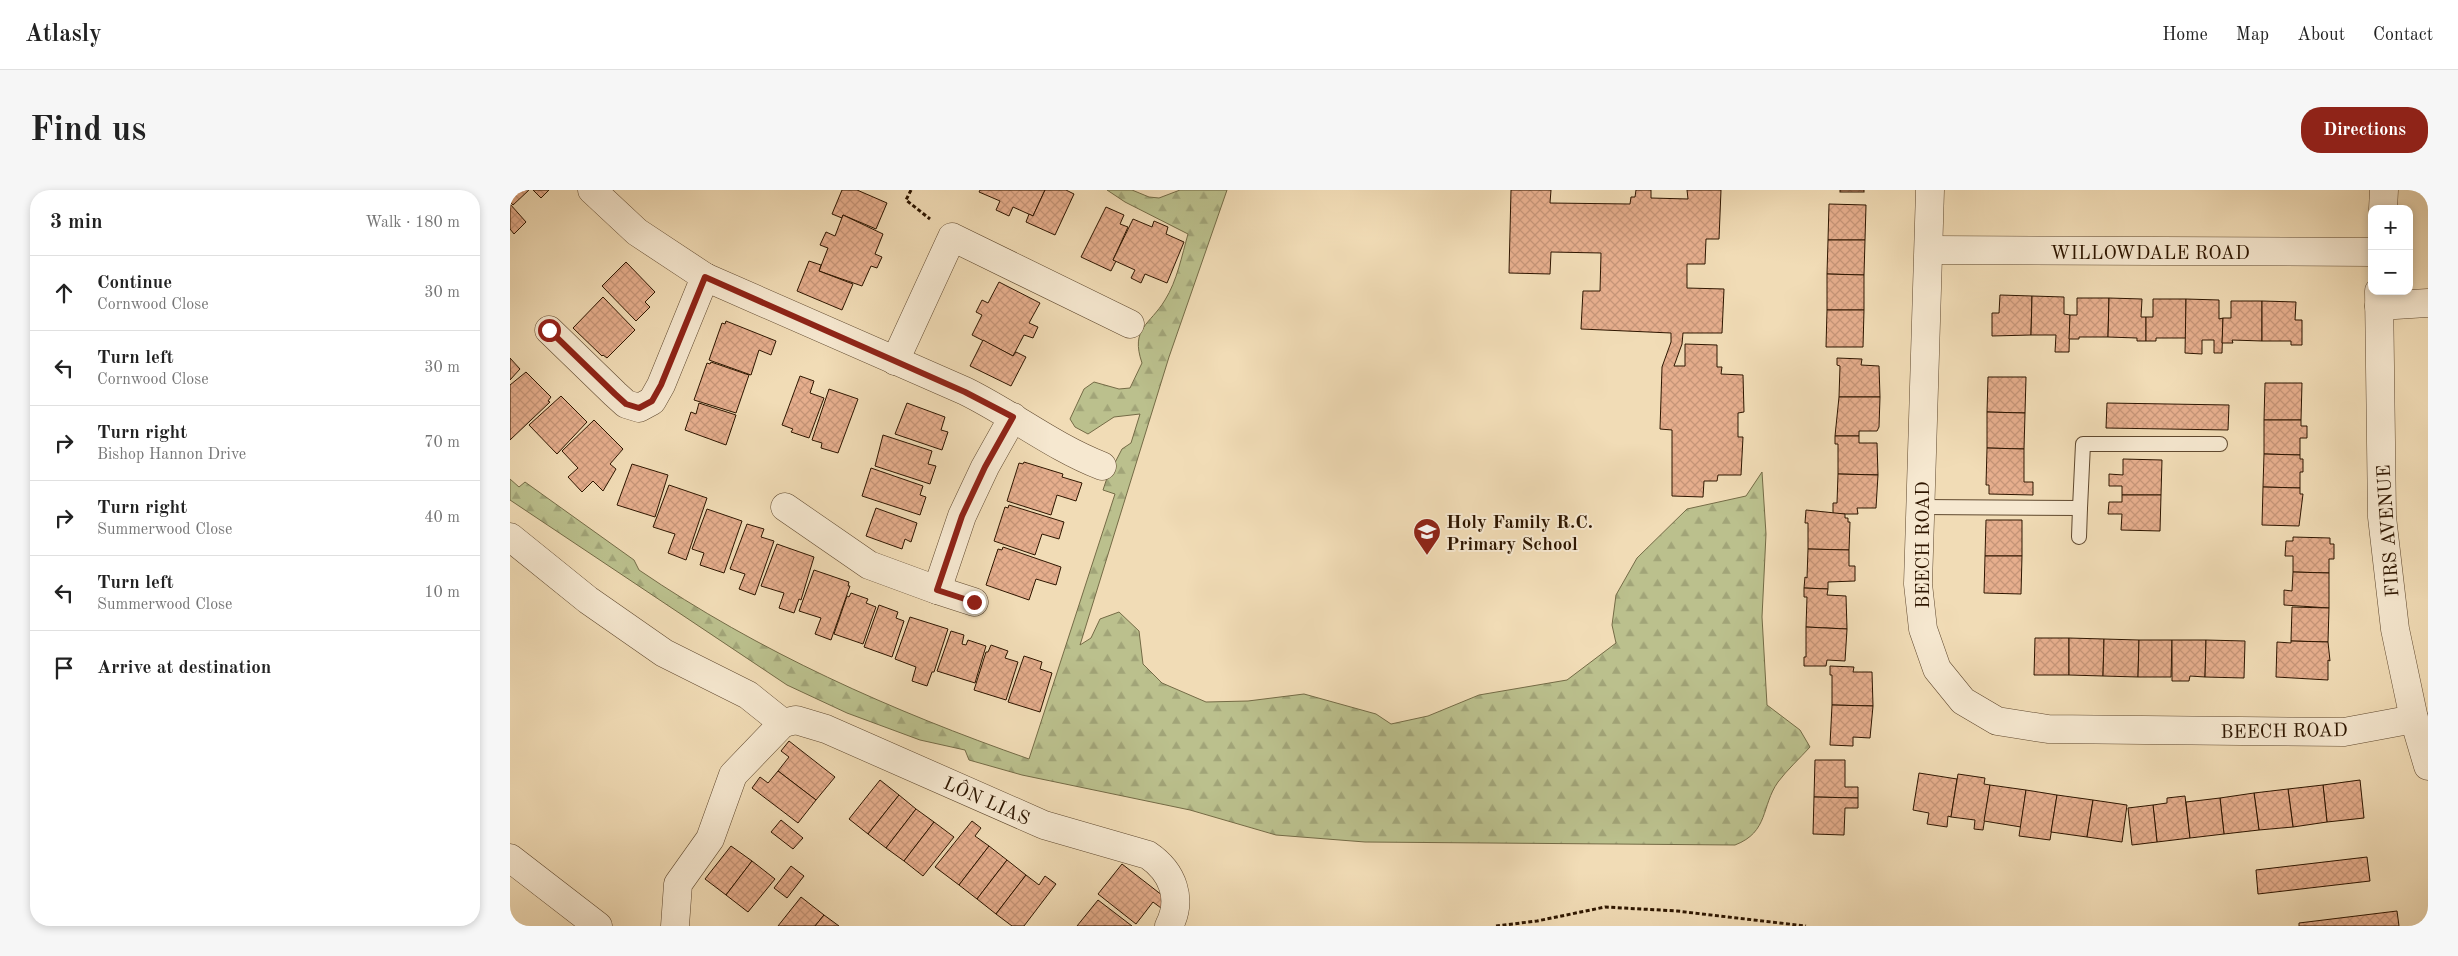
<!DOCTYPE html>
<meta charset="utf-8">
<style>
body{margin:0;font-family:"Old Standard TT",serif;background:#f6f6f6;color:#222}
.controls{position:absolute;right:15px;top:15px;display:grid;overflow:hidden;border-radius:10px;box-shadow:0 2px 8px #0003}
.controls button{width:45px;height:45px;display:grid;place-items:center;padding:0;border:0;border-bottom:1px solid #e0e0e0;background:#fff;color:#222;font:25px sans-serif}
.stop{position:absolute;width:15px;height:15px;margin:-11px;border:4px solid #8f2418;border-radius:50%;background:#fff}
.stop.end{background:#8f2418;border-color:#fff;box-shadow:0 1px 5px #0008}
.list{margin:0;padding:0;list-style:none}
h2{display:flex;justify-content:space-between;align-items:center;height:65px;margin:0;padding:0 20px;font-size:21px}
h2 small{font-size:16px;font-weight:400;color:#767676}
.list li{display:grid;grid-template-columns:32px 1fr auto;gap:15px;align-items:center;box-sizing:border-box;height:75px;padding:0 20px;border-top:1px solid #e0e0e0}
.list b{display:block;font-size:19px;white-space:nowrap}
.list p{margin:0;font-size:16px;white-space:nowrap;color:#767676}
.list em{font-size:16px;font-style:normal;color:#767676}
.icon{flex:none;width:28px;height:28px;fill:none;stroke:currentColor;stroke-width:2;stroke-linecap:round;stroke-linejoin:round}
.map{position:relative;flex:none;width:1918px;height:736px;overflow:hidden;border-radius:20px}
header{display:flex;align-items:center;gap:30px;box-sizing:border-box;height:70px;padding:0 25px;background:#fff;border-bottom:1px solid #e0e0e0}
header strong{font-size:24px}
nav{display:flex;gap:28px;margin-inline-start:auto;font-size:18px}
.intro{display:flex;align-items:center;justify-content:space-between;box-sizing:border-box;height:120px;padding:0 30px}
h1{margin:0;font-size:35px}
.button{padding:12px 22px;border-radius:20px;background:#8f2418;color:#fff;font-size:18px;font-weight:700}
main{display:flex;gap:30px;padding:0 30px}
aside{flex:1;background:#fff;border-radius:20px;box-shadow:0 2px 8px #0003}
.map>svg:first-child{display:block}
</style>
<header>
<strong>Atlasly</strong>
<nav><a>Home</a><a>Map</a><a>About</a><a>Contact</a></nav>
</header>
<div class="intro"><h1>Find us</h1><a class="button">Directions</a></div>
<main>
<aside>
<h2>3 min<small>Walk · 180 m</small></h2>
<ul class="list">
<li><svg class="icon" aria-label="ahead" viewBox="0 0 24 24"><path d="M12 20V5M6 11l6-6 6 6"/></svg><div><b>Continue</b><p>Cornwood Close</p></div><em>30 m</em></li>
<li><svg class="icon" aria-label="left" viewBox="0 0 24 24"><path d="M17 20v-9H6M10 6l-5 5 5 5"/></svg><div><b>Turn left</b><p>Cornwood Close</p></div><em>30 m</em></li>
<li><svg class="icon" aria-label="right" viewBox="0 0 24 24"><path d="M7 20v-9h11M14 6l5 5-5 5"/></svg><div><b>Turn right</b><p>Bishop Hannon Drive</p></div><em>70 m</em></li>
<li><svg class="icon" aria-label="right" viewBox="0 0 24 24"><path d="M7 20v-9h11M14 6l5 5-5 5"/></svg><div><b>Turn right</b><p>Summerwood Close</p></div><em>40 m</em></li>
<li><svg class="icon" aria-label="left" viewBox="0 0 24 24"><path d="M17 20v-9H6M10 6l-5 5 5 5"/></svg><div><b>Turn left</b><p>Summerwood Close</p></div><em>10 m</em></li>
<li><svg class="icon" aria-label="arrive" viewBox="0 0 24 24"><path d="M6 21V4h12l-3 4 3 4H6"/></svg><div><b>Arrive at destination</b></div></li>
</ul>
</aside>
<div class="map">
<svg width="1918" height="736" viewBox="0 0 1918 736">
<defs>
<pattern id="forest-firs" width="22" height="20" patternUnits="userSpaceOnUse" patternTransform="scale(1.25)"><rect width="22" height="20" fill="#bbc08d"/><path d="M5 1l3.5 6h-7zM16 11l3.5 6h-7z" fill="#a1a478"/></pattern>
<pattern id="building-cross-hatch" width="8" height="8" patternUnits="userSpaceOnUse" patternTransform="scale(1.25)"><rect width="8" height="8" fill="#e6ae8d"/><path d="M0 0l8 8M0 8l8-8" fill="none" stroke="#c69578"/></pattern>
</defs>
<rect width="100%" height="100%" fill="#f1dcb6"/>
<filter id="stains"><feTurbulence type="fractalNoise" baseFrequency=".004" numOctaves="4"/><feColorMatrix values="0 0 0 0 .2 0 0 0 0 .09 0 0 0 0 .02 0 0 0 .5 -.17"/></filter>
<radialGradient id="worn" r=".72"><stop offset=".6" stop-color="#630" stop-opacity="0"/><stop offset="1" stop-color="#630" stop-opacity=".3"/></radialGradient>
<path fill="url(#forest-firs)" stroke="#746b46" d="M597,0H622L639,7L649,8L670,0H717L659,167L570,455L581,448L590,429L609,422L629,441L633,474L652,493L696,512L738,511L794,504L866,524L881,534L918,526L969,505L1057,490L1106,453L1102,435L1106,405L1127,368L1177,319L1236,306L1252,282L1256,344L1252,427L1257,515L1290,540L1300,557C1290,568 1277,580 1268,592C1251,616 1259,642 1225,655L855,652L766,645L680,620L512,585L459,570L455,560L410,550L337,523L277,495L0,310V289L9,297L15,292L124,370L129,380C249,462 382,521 519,569L605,304L593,300L597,288L612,259L621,253L630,224L604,227L578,244L565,237L560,229L574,199L584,192L609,199L620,198L632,173C620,138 640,135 655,110C667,91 672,65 678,44L615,12Z"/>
<g fill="url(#building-cross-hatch)" stroke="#2e1600">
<path d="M0,0H19L3,15L0,12Z"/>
<path d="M23,0H39L31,8Z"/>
<path d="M332,0H347L377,13L366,39L333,25L332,28L322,24Z"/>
<path d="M470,0H535L523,26L503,17L499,26L486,20L490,11L469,2Z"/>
<path d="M535,0H556L564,4L545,45L516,32L519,24L523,26Z"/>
<path d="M1001,0H1041L1040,13L1120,14L1121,7H1125L1126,0H1141V8L1178,9L1177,0H1211L1209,49H1196L1195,74H1177V98L1214,99L1212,143H1173L1172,154L1164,176H1175V154L1207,155V177H1212L1211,184L1233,185L1234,222L1228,223V247H1233L1231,285H1208L1207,291H1194L1193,307L1162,306V240L1150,239L1152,177L1161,152V143L1071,139L1073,101H1090L1091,63L1041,62L1040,84L999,83Z"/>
<rect x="1330" y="0" width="24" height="2"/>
<path d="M0,14L16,32L4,44L0,39Z"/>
<path d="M1319,14L1356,15L1355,50H1318Z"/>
<path d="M596,17L614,25L610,34L618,37L603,70L606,71L601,81L571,67Z"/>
<path d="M333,25L373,44L365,64L372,67L367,78L361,76L352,96L309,81L318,58L310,55L316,42L325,46Z"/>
<path d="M623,29L642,37L644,31L658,37L656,44L674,52L657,93L635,84L631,93L621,88L625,80L603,70Z"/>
<path d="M1318,50H1355L1354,85L1317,84Z"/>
<path d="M299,71L311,75L309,81L343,94L332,120L287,101Z"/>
<path d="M116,72L145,102L135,112L140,117L126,131L92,96Z"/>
<path d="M1317,84L1354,85V120H1317Z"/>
<path d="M489,92L530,113L519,133L528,137L523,148L514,145L503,166L462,145L472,125L466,122L472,110L478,113Z"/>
<path d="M1490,105L1522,106L1521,145L1482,146V123H1489Z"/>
<path d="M1522,106L1554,107V124L1560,125L1559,162H1545L1546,145H1521Z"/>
<path d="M93,107L125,140L97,168L93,165L92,166L63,138Z"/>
<path d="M1567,108H1599L1598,147H1569V149H1559L1560,125H1567Z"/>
<path d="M1599,108L1632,109L1631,127H1636V151H1627V148L1598,147Z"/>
<path d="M1643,109H1676V148H1646V151H1636V127H1643Z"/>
<path d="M1676,109L1709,110V129L1713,128L1712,163H1704V150H1692V164L1675,163Z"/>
<path d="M1721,111H1752V151L1722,150L1723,153H1712L1713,128H1721Z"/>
<path d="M1752,111L1786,112L1785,130H1792V155H1781V151H1752Z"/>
<path d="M1317,120H1354L1353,157H1316Z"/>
<path d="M216,131L266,151L261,165L249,160L241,185L199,170L212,133L215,134Z"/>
<path d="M473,150L503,166L506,162L516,167L501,196L460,176Z"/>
<path d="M0,168L10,179L0,190Z"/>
<path d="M1327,168L1352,169L1351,175L1369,176L1370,207H1329L1330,176L1327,175Z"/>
<path d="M201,172L239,185L226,223L184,210L197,173L200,174Z"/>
<path d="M16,182L41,207L38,211L40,212L0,250V195Z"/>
<path d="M290,186L304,191L300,203L314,208L299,248L281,242L283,239L272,235Z"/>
<path d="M1478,187H1516L1515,223L1477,222Z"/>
<path d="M1755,193H1792L1791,230H1754Z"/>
<path d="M319,199L348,209L328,263L311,258L312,253L302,250Z"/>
<path d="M51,206L77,232L47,264L19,235Z"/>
<path d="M1329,207H1370L1369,237L1367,241H1349V246H1325Z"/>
<path d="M189,213L226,225L216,255L175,240L181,222L186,224Z"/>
<path d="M397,213L435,227L431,240L438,242L432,260L385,244Z"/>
<path d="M1597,213L1719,215L1718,240L1596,238Z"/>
<path d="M1477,222L1515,223L1514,259L1477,258Z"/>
<path d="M84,230L113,259L100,274L106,279L93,301L83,291L72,302L58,287L68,278L52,261Z"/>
<path d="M1754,230H1791V236H1797V248H1790V265L1754,264Z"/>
<path d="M373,245L422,261L418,274L426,276L420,294L365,276Z"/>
<path d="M1325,246H1349V253H1367L1368,285L1328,284V254H1325Z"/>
<path d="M1477,258L1514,259V292H1523V305L1479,304V295H1476Z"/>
<path d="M1754,264L1790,265V269H1793V282H1790V298L1753,297Z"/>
<path d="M1613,269L1652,270L1651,305H1612V296H1599V284L1613,285Z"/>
<path d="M514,272L553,284L552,287L572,293L566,311L547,305L541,325L497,311L509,273L513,274Z"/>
<path d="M122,274L158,285L145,327L107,315Z"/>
<path d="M361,278L413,296L410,305L416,307L410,325L352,306Z"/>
<path d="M1328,284L1368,285L1366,318H1347L1348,324H1323V313H1327Z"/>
<path d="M159,295L197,308L176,370L158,363L165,344L143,337Z"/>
<path d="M1753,297L1790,298V304H1793L1789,336L1752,335Z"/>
<path d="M1612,305H1651L1650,341L1611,340L1612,324H1598L1599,312H1612Z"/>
<path d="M499,315L554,332L549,349L532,344L525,365L484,351L495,317L498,318Z"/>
<path d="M366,318L407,333L401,352L395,349L392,359L356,346Z"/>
<path d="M197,319L232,331L214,383L190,375L194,363L182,359Z"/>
<path d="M1296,320L1335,324V328H1338V332H1340L1339,360L1298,359V333H1295Z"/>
<path d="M1476,330H1512V366H1475Z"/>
<path d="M237,334L254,339L251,347L264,351L245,405L229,399L235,384L220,379Z"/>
<path d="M1783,347L1820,348V354H1824V369H1819V383L1783,382V366H1775L1776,351H1783Z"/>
<path d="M267,354L304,367L291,410L289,409L284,423L269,418L274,403L251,396Z"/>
<path d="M493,357L551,377L546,395L526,389L519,410L476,395L488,359L492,360Z"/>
<path d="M1298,359L1339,360V376H1345V391L1318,392V399L1294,398L1295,387L1297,388Z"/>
<path d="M1475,366H1512L1511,404L1474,403Z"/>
<path d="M304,380L339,392L338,396H340L321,450L305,444L311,428L289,421Z"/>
<path d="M1783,382L1819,383V418L1774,415V400L1782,401Z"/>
<path d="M1294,398L1318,399L1317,405L1336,406L1337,439L1296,437L1297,407H1294Z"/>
<path d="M341,403L358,409L356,413L366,417L353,454L324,444L337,406L339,407Z"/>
<path d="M369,415L388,422L386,428L394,431L382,467L354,457Z"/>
<path d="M1782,417L1819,418L1818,452L1781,451Z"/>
<path d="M400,427L438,439L424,482H422L417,496L402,491L406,477L385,469Z"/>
<path d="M1296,437L1337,439L1335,471L1317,470L1316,476H1294V467H1296Z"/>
<path d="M441,441L454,445L452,454L456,455L458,450L476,456L465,493L427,481Z"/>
<path d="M1525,448H1559V485H1524Z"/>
<path d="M1559,448L1594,449L1593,486L1559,485Z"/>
<path d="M1594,449L1629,450L1628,487L1593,486Z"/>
<path d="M1629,450H1662L1661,487H1628Z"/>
<path d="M1662,450H1696L1695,487L1680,486L1679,491H1662Z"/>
<path d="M1696,450L1735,451L1734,488L1695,487Z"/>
<path d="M1781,451L1818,452L1820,471L1818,470V490L1766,487L1767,452L1781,453Z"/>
<path d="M481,455L498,461L495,468L508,472L496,510L464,500L476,462H478Z"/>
<path d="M514,466L532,472L530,479L542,483L530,522L498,512Z"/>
<path d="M1320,476L1344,477L1343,482H1362L1363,516L1322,515V485H1320Z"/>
<path d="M1322,515L1363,516L1360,548L1343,547V556L1320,555Z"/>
<path d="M279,551L325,587L306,610L268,581L279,567L271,561Z"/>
<path d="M1305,570H1335V597H1348V608L1304,607Z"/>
<path d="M268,581L306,610L288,633L242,598L250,587L258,593Z"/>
<path d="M1409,583L1447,589L1441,627L1438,626L1437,637L1417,634L1419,623L1403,620Z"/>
<path d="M1448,584L1475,588L1474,594L1480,595L1473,640L1464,639L1465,630L1441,627Z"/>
<path d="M370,590L389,605L358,644L339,629Z"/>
<path d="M1850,590L1854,628L1817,632L1813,595Z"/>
<path d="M1480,595L1516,600L1511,637L1474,631Z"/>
<path d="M1813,595L1817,632L1783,637L1778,599Z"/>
<path d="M1778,599L1783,637L1749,640L1744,603Z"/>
<path d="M1516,600L1547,605L1540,650L1509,646Z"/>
<path d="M1744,603L1749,640L1714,644L1710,608Z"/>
<path d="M389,605L406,619L376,658L358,644Z"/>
<path d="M1547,605L1583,610L1577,647L1541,642Z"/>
<path d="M1675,606L1680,648L1647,652L1643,615L1657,613V608Z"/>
<path d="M1304,607L1348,608V618H1335L1334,645L1303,644Z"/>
<path d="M1710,608L1714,644L1680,648L1676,612Z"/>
<path d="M1583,610L1617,615L1612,652L1577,647Z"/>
<path d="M1643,615L1647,652L1622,655L1618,618Z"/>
<path d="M406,619L424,632L394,671L376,658Z"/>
<path d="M271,630L293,648L283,659L261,642Z"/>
<path d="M462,631L471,638L465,646L479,656L449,695L425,677Z"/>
<path d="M424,632L444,647L413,686L394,671Z"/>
<path d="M221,656L242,671L216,705L195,689Z"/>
<path d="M479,656L497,670L467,709L449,695Z"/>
<path d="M1857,667L1860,691L1748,704L1746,680Z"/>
<path d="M497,670L516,685L486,724L467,709Z"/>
<path d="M242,671L265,689L238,722L216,705Z"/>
<path d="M612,674L657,709L651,718L643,712L626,734L588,704Z"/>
<path d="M281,676L294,686L277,708L264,698Z"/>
<path d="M516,685L529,695L535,686L546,694L514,736H502L486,724Z"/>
<path d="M291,707L314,725L305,736H268Z"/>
<path d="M588,710L622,736H567Z"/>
<path d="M1887,721L1889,736H1789V733Z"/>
<path d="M314,725L329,736H305Z"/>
</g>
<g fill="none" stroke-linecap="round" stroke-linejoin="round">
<defs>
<g id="lane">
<path d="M1411,317L1570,318L1573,254H1710"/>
<path d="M1569,347L1570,318"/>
</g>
<g id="street">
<path d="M82,0L127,42L195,87L455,201C502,224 543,257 592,276"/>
<path d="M1420,0L1408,394L1413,439L1427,479L1453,511L1487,531L1538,539L1834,542L1904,529"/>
<path d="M1873,19L1874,0"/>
<path d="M1419,60L1862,62"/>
<path d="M1869,101L1872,327L1885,439L1904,529L1918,576"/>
<path d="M1869,116L1918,113"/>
<path d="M39,140L105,204L116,214L129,218L142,211L151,195L195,87"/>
<path d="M385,171L442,47L620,134"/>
<path d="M275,317L359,375L427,400L452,326L475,277L503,227"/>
<path d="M0,347L78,410L154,463L238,505L273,533"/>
<path d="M427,400L464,412"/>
<path d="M273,533L286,530L316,539L534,635L638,665C663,682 673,709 659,736"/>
<path d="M0,668L88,736"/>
<path d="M165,736L168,694L200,649L223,585L273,533"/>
</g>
</defs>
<use href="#lane" stroke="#5f482e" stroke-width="16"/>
<use href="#street" stroke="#5f482e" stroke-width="29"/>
<g stroke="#2e1600" stroke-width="3" stroke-dasharray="4 2.5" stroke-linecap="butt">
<path d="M401,0L396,10L420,29"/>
<path d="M986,736L1027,731L1095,717L1167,721L1296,736"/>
</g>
<use href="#lane" stroke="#f6e8d0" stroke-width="14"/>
<use href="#street" stroke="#f6e8d0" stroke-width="28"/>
</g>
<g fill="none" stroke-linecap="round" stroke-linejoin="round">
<path stroke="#8f2418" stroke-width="6" d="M39,140L105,204L116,214L129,218L142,211L151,195L195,87L455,202L503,227L475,277L452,326L427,400L464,412"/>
</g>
<defs>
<symbol id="school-pin" viewBox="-11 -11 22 30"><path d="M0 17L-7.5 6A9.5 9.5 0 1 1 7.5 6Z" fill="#8f2418" stroke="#f6e8d0"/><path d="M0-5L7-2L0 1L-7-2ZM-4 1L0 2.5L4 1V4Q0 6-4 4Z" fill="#fff"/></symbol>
</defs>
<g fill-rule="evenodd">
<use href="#school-pin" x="901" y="326" width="32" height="43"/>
</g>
<g text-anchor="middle" stroke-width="4" stroke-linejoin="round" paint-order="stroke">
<g font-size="19" fill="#2e1600" stroke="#f6e8d0">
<text x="1640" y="69">WILLOWDALE ROAD</text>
<text transform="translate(1877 341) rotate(-94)" y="7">FIRS AVENUE</text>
<text transform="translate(1412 355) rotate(-90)" y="7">BEECH ROAD</text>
<text transform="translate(1774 540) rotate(-1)" y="7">BEECH ROAD</text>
<text transform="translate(477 610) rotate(24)" y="7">LÔN LIAS</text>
</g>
<g font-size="19" font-weight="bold" fill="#2e1600" stroke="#f6e8d0" text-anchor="start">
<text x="936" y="338">Holy Family R.C.<tspan x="936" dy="22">Primary School</tspan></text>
</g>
</g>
<rect width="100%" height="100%" filter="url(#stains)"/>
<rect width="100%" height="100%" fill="url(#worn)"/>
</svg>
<div class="controls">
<button>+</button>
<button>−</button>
</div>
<div class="stop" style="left:39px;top:140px"></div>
<div class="stop end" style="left:464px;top:412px"></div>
</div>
</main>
